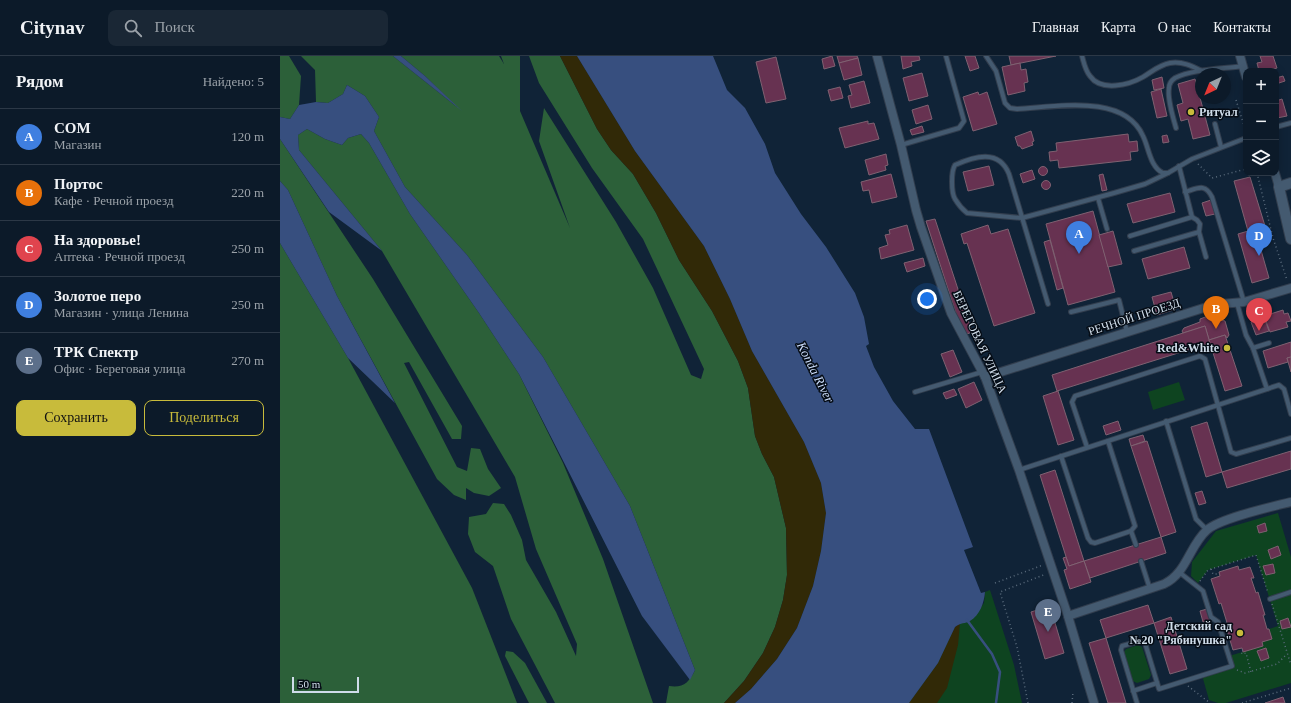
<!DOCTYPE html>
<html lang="ru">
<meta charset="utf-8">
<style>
body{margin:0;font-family:Georgia,serif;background:#1a2735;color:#f1f3f6}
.controls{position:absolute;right:12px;top:12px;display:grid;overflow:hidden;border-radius:8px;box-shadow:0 2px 10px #0003}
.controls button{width:36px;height:36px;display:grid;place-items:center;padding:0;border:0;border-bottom:1px solid #2c3846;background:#0c1a29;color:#f1f3f6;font:20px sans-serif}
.compass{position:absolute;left:915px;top:12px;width:36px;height:36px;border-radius:50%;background:#0c1a29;box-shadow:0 2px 10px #0003;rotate:223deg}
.scale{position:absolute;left:12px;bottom:10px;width:67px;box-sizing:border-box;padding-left:4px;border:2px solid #cfdce9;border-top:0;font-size:11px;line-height:14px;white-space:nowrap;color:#cfdce9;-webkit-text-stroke:3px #050c15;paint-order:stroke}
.you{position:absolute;left:647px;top:243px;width:14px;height:14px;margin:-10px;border:3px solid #fff;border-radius:50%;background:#1a73e8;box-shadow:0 0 0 6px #1a73e833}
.badge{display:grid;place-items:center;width:26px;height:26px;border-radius:50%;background:#c8bb3b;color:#fff;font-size:13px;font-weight:700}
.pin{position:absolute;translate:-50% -33px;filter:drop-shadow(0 1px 2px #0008)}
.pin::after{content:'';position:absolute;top:21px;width:14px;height:12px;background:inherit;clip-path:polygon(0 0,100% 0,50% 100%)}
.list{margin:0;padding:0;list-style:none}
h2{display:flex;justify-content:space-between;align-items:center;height:52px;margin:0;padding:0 16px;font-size:17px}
h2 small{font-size:13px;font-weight:400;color:#9aa1a8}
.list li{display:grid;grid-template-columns:26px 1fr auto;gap:12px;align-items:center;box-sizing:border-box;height:56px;padding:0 16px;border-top:1px solid #2c3846}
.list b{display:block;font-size:15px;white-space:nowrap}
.list p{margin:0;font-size:13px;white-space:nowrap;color:#9aa1a8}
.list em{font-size:13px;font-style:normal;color:#9aa1a8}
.actions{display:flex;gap:8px;padding:12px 16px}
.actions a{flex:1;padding:9px 0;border:1px solid #c8bb3b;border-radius:8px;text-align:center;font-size:14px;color:#c8bb3b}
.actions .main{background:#c8bb3b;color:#111}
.icon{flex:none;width:22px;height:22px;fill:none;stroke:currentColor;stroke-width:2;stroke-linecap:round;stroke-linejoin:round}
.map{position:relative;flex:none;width:1011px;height:647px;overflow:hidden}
header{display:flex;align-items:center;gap:24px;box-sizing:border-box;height:56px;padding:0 20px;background:#0c1a29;border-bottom:1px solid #2c3846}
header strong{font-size:19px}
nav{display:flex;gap:22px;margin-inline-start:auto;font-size:14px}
.search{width:280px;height:36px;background:#1a2735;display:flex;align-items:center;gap:10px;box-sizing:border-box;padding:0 14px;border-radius:8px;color:#9aa1a8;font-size:15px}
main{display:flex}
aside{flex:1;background:#0c1a29}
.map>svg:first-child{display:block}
</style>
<header>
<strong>Citynav</strong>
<div class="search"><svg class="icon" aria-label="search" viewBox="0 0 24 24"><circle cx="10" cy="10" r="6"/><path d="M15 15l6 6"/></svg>Поиск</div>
<nav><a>Главная</a><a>Карта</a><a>О нас</a><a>Контакты</a></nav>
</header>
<main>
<aside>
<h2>Рядом<small>Найдено: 5</small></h2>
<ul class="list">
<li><span class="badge" style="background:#3f7fe0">A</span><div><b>СОМ</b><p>Магазин</p></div><em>120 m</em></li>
<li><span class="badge" style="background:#e8710a">B</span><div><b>Портос</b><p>Кафе · Речной проезд</p></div><em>220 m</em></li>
<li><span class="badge" style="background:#e0444e">C</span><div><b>На здоровье!</b><p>Аптека · Речной проезд</p></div><em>250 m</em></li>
<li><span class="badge" style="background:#3f7fe0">D</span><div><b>Золотое перо</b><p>Магазин · улица Ленина</p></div><em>250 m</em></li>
<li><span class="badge" style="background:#5c6f8a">E</span><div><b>ТРК Спектр</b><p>Офис · Береговая улица</p></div><em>270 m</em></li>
</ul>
<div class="actions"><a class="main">Сохранить</a><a>Поделиться</a></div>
</aside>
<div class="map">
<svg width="1011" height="647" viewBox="0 0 1011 647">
<rect width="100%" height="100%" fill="#102337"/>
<g fill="#0e4420">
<path d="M899,326L905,344L873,354L868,336Z"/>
<path d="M998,457L1011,501V627L946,647H938L929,644L922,619L951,610L949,600L983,590L982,586L992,582L989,573L998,570L976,499L928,514L918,527L911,520L912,506L936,475Z"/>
<path d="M710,534L734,609L742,647H629L658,607L671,579L680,567L689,566L704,547L705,536Z"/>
<path d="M858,589L862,591L871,619L869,623L857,627L853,625L844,596L846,593Z"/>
</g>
<g fill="#2c6039">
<path d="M0,0H9L21,20L19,49L10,63L0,61Z"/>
<path d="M21,0H113L177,51L145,20L121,0H219L224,8L221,0H240V55L290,172L259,85L264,52L336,166L373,232L411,319L421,323L424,313L363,183L312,112L259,27L249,0H280L317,73L331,94L353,118L376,157L399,204L432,255L458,305L468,332L475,380L482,398L494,421L506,472L507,519L503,544L495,571L483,597L464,625L444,647H386L389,630C403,632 409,627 415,614L350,450L263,301L187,199L125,131L94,75L99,61L85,40L67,29L63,38L48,47L36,46L35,14Z"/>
<path d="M27,73L45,83L62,89L68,82L81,78L89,87L130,158L199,257L239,318L283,407L323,503L373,647H275L231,563L213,510L195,496L188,478L189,461L206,458L213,447L224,448L231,459L242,484L246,504L276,556L296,600L297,588L256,493L235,421L102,195L19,94L18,79Z"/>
<path d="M0,83L93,223L182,370L181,383H172L129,306L124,307L177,411L187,415L191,392L200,393L208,413L221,432L209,440L194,437L186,432V444L174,439L157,423L57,240L8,134L0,125Z"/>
<path d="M0,187L68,302L192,532L237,647H0Z"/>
<path d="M226,595L233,596L245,607L267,647H249L225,600Z"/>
</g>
<g fill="#312907">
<path d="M280,0H297L355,95L424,190L450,243L472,295L524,386L541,427L546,457L541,495L533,530L517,572L497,603L471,633L455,647H444L464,625L483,597L495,571L503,544L507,519L506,472L494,421L482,398L475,380L468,332L458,305L432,255L399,204L376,157L353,118L331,94L317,73Z"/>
<path d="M680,567L678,589L667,632L657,647H629L658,607L675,571Z"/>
</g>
<g fill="#374f7f">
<path d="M113,0H121L145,20L182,55Z"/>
<path d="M297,0H433L447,34L465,52L485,88L495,117L521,158L546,191L575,237L584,261L589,288L586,290L594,311L613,345L635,373H649L693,491L684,494L701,537L705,536C704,547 700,559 690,565C685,568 681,566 675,571L658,607L629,647H455L471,633L497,603L517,572L533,530L541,495L546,457L541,427L524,386L472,295L450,243L424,190L355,95Z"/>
<path d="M67,29L85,40L99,61L94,75L125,131L187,199L263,301L350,450L415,614L410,624L362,560L239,318L199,257L130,158L89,87L81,78L68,82L62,89L45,83L27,73L18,79L19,94L102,195L49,156L0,83V61L10,63L19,49L36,46L48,47L63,38Z"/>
<path d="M0,125L8,134L57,240L115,347L68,302L0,187Z"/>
</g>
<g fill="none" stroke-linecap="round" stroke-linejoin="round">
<path stroke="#374f7f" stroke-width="2.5" d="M687,564L712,598L720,616L716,647"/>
</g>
<g fill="#673251" stroke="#7f6171">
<path d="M552,0L555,10L544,13L542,3Z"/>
<path d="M557,0H577L578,2L559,7Z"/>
<path d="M621,0H639L640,4L631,6L632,10L623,13Z"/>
<path d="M685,0H695L699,12L690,15Z"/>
<path d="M729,0H776L731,9Z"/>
<path d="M980,0H993L997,12L986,15H979L977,7L982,6Z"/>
<path d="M496,1L506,43L486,47L476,6Z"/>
<path d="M578,2L582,19L564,24L559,7Z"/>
<path d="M740,7L741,14L746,13L748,26L744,27L745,35L728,39L722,11Z"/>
<path d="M642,17L648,40L629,45L623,22Z"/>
<path d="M1003,20L1005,25L996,28V22Z"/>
<path d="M882,21L884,32L874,34L872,24Z"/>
<path d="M915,23L930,79L913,83L908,63L901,65L897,49L903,47L898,28Z"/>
<path d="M584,25L590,47L571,52L568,40L572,39L569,29Z"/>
<path d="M560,31L563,42L551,45L548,34Z"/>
<path d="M881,33L887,60L877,62L871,36Z"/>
<path d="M698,36L699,39L707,36L717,68L693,75L683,41Z"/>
<path d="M1002,43L1007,60L997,62L996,45Z"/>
<path d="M648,49L652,63L636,68L632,54Z"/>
<path d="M588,65V68L594,67L599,83L565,92L559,72Z"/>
<path d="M642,70L644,76L632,79L630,74Z"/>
<path d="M751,75L754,85L752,86L753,89L742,93L740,90H738L735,81Z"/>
<path d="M848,78L849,86L857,85L858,95L850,96L851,104L779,112L778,104L770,105L769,96L777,95L776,87Z"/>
<path d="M887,79L889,86L883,87L882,80Z"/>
<path d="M606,98L608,109L605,110L606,114L589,119L585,104Z"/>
<path d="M709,110L714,129L688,135L683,116Z"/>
<circle cx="763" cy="115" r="4.5"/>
<path d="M752,114L755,123L743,127L740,118Z"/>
<path d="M611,118L617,141L592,147L589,134L583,135L581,126Z"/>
<path d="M823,118L827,134L822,135L819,119Z"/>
<path d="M970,121L985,170L968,175L954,125Z"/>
<circle cx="766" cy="129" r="4.5"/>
<path d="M890,137L895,156L853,167L847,148Z"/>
<path d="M931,144L935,158L926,160L922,147Z"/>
<path d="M813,155L835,236L788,249L766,168Z"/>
<path d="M655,163L692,276L687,278L680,270L646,165Z"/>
<path d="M627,169L634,194L601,203L599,192L608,189L605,179L610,178L609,174Z"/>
<path d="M708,169L711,178L728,173L755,257L714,270L687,187L684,188L681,178Z"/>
<path d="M975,173L989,222L972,227L958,178Z"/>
<path d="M833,175L842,208L828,211L819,179Z"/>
<path d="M770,184L783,232L777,234L764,186Z"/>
<path d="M904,191L910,212L868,223L862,203Z"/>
<path d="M643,202L645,210L627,216L624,207Z"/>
<path d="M891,236L896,253L877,259L872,241Z"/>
<path d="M1003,254L1004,258L1008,257L1011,265L1006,266L1008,271L990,276L984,260Z"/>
<path d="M928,260L945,265L949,279L947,282L945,279L929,284L925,270L903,277L902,275L904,272L920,266V263Z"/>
<path d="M984,261L989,275L976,279L971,266Z"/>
<path d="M925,270L930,287L777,335L772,319Z"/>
<path d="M945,279L962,330L945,335L929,284Z"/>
<path d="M1011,286V301L1007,302L1008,306L988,312L983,295Z"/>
<path d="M673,294L682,316L670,321L661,298Z"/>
<path d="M1011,301V316L1007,302Z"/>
<path d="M694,326L702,344L686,352L678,333Z"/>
<path d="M674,333L677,339L666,343L663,337Z"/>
<path d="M778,335L794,384L778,389L763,340Z"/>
<path d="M838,365L841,374L826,379L823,370Z"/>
<path d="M927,366L942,416L926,421L911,371Z"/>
<path d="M863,379L865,385L851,390L849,383Z"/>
<path d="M867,385L896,476L881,481L851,390Z"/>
<path d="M1011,395V413L947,432L942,416Z"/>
<path d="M775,414L804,505L789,510L760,419Z"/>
<path d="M922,435L926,447L919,449L915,437Z"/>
<path d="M985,467L987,475L979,477L977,470Z"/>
<path d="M881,481L886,497L810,522L804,505Z"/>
<path d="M998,490L1001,499L991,503L988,494Z"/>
<path d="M786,501L789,510L804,505L811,526L790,533L784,514L787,513L783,502Z"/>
<path d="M993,508L995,517L986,519L983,510Z"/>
<path d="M958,510L959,514L970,511L974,522H971L976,537L978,536L985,559H983L987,573H989L992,583L982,586L983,590L963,596L962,592L953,594L946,571L948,570L941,547L939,548L931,523L940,520L939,516Z"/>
<path d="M868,549L874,567L826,582L820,564Z"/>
<path d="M770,550L784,597L765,603L751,556Z"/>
<path d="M927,553L930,564L923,566L920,555Z"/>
<path d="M891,561L907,613L890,618L874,567Z"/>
<path d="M1008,562L1011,571L1002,573L1000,565Z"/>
<path d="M826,582L846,647H828L809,587Z"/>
<path d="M986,592L989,602L981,605L977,595Z"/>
<path d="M1003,641L1005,647H985Z"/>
</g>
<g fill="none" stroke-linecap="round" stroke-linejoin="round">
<defs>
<g id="service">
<path d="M706,0L716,15L725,47L730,52L737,53C776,51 844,37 863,80C869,92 870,111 883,117H888L912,103L966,82"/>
<path d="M802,0C804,7 805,14 810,20C821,36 849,29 863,21C873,15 879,9 890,7C902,5 912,10 922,15"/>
<path d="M945,24L946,28L945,30"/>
<path d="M935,68L941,91"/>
<path d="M996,71L1011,67"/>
<path d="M896,72C893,61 887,43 889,32C889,28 892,24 895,22C912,13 943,13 963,10"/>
<path d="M621,89L679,72L684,65L666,0"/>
<path d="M905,136C918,132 925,127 932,141L964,246"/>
<path d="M818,142L827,173"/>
<path d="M919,176L926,201"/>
<path d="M850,180L912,161L899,110"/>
<path d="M854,195L919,176L920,168L917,164L912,161"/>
<path d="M957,247L966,279L973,292L987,333"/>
<path d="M768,248L729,118C719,93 695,100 675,109C671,115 671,136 675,143C678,148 682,153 687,157L742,162L834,137L865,128L888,117"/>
<path d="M791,256L839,244L847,276"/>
<path d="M973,292L989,287"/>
<path d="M635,336L702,316"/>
<path d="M886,365L916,463L927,474"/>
<path d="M807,391L792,346L795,340L920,300L925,303L951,396L956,398L1011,382"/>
<path d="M781,400L808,482L811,486L815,487L851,475L855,470L828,385"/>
<path d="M739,414L999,329L1004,333L1011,358"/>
<path d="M851,475L856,489"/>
<path d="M861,505L870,533"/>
<path d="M990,543L1011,536"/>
<path d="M853,635L877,627"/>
<path d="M857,647L841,594L842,590L860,585L865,587L879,633L952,610L938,566L931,561L923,535L899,516"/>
</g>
<g id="minor">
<path d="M597,0L621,89L636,154L641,171L671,257L705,321L739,414L788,560L814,647"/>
<path d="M960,0L966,21"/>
<path d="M995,117L999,131"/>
<path d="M705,321L930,250L941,248L964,246L1011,232"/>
<path d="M788,560L884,528C907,517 909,490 927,474C941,462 991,451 1011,446"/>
</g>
<path id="secondary" d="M1011,127L999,131L1011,183"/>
</defs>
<use href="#service" stroke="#323e4e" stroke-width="6"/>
<use href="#minor" stroke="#323e4e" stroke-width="10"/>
<use href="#secondary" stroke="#323e4e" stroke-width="12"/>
<g stroke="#5b6c7d" stroke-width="1.5" stroke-dasharray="1 3" stroke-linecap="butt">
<path d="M956,44L966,76"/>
<path d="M996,105H998"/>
<path d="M918,108L932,122L966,113"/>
<path d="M977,117L993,182L1007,224"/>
<path d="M931,513L933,518H939"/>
<path d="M920,525L928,514L976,499L988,537"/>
<path d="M715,527L763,509"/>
<path d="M992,548L1011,609"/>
<path d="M963,594L961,595L962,598L966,597L971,616"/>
<path d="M957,614L965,617L997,608L1007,598"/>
<path d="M908,630L930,647"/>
<path d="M748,647L737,591L720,536L766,518"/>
<path d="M792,647L793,636"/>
<path d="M962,647L1011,632"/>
</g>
<use href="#service" stroke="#445a70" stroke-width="4"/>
<use href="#minor" stroke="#445a70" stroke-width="8"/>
<use href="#secondary" stroke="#445a70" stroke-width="10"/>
</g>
<g fill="#c8bb3b" stroke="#050c15" stroke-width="1.5">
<circle cx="911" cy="56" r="4"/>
<circle cx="947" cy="292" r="4"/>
<circle cx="960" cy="577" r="4"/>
</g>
<g text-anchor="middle" stroke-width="3" stroke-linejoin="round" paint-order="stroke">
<g font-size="12" font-weight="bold" fill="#cfdce9" stroke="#050c15" text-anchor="end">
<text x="919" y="60" text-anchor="start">Ритуал</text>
<text x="939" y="296">Red&amp;White</text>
<text x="952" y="574">Детский сад<tspan x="952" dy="14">№20 "Рябинушка"</tspan></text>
</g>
<g font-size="12" fill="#cfdce9" stroke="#050c15">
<text transform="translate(854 261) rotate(-18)" y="4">РЕЧНОЙ ПРОЕЗД</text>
<text transform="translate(700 286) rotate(65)" y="4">БЕРЕГОВАЯ УЛИЦА</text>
</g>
<g font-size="13" font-style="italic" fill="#cedffe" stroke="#050c15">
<text transform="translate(536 316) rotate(63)" y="5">Konda River</text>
</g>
</g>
</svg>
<div class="controls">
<button>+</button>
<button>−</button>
<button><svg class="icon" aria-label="layers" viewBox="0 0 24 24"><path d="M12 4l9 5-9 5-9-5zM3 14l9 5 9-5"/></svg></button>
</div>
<svg class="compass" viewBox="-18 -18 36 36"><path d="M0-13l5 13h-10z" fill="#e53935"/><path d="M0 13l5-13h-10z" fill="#9aa1a8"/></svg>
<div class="scale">50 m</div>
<div class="you"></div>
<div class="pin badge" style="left:799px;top:198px;background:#3f7fe0">A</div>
<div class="pin badge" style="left:936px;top:273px;background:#e8710a">B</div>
<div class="pin badge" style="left:979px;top:275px;background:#e0444e">C</div>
<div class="pin badge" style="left:979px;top:200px;background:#3f7fe0">D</div>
<div class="pin badge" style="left:768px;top:576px;background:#5c6f8a">E</div>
</div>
</main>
